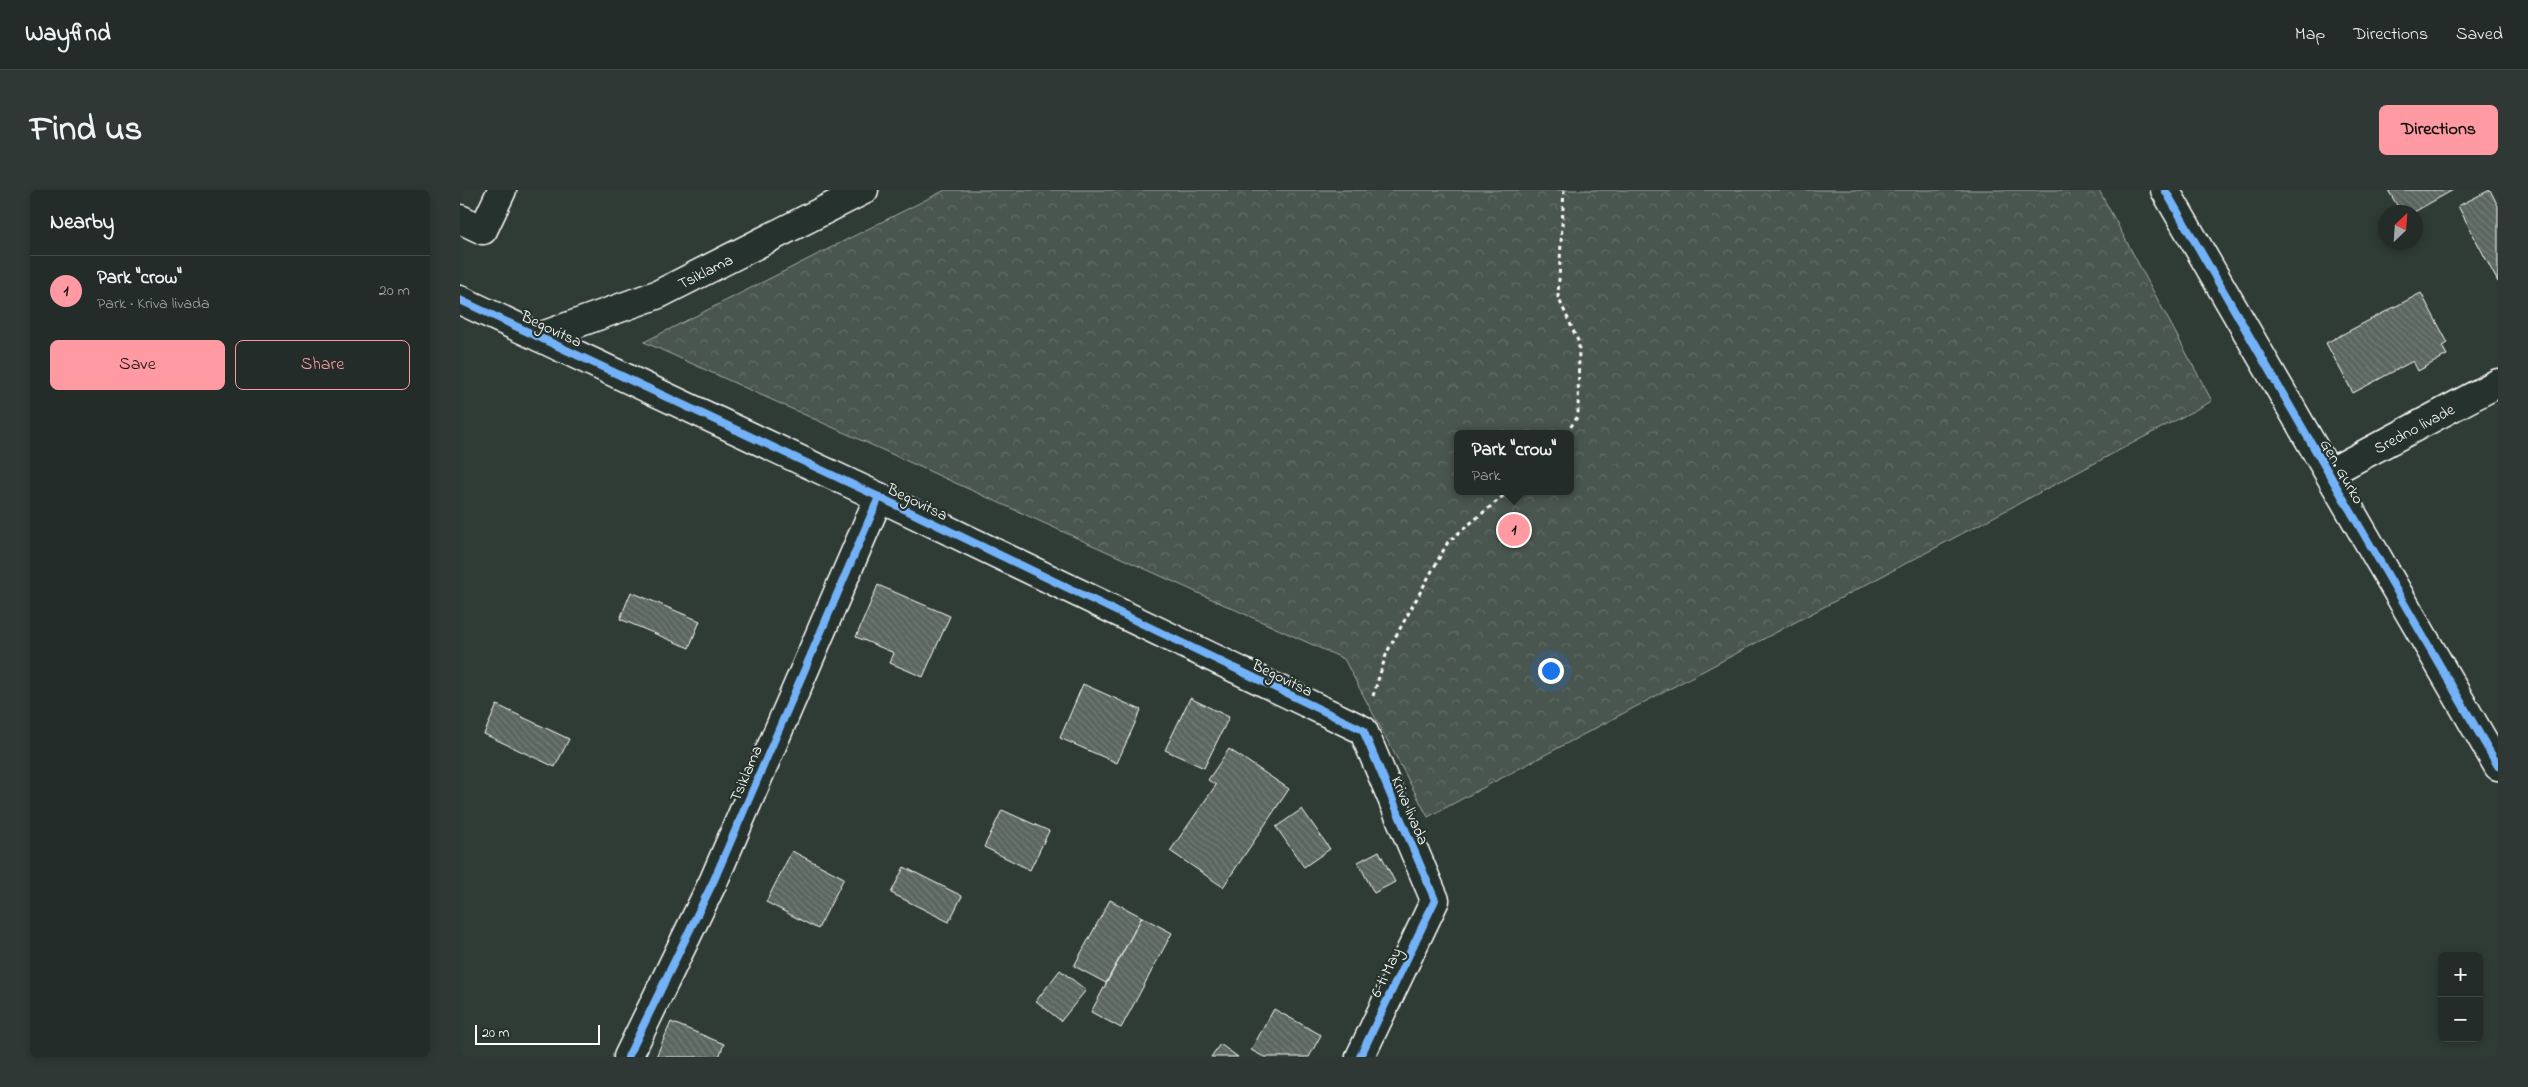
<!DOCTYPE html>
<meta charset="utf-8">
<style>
body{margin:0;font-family:"Indie Flower",sans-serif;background:#2f3834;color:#f1f3f6}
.controls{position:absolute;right:15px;bottom:15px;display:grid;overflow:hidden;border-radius:8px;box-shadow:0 2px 8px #0003}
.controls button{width:45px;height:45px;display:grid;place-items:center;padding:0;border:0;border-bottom:1px solid #404845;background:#232c28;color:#f1f3f6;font:25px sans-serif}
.compass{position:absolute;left:1918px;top:15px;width:45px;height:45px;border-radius:50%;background:#232c28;box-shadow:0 2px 8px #0003;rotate:25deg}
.scale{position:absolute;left:15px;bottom:12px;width:125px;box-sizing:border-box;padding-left:5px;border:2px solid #fff;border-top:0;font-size:14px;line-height:18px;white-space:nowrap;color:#fff;-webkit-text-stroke:4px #26332d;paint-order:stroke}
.you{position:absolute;left:1090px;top:480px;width:18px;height:18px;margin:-12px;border:4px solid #fff;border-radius:50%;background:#1a73e8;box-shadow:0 0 0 8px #1a73e833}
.badge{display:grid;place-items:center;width:32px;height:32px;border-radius:50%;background:#ff9aa2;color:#111;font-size:16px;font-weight:700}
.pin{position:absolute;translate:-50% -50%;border:2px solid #fff;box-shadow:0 1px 5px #0006}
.popup{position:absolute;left:994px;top:240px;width:120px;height:65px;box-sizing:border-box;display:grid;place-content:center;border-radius:8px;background:#232c28;filter:drop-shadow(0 1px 4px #0005);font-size:16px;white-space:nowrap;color:#a3a7a8}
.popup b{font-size:19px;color:#f1f3f6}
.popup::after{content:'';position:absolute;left:50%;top:100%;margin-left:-10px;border:10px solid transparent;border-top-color:#232c28}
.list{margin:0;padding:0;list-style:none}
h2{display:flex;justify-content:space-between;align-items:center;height:65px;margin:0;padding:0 20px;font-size:21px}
h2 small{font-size:16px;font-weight:400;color:#a3a7a8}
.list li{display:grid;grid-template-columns:32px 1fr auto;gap:15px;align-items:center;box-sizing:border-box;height:70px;padding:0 20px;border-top:1px solid #404845}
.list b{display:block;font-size:19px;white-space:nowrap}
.list p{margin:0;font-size:16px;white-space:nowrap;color:#a3a7a8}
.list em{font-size:16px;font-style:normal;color:#a3a7a8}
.actions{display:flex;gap:10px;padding:15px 20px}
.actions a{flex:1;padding:11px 0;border:1px solid #ff9aa2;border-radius:8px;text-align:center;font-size:18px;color:#ff9aa2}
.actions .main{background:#ff9aa2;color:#111}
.map{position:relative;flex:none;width:2038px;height:867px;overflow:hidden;border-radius:8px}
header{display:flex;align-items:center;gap:30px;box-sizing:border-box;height:70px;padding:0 25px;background:#232c28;border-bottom:1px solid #404845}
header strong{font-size:24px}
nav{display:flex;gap:28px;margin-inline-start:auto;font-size:18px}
.intro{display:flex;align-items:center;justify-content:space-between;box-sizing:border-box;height:120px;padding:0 30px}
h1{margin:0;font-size:35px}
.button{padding:12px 22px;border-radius:8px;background:#ff9aa2;color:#111;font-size:18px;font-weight:700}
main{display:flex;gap:30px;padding:0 30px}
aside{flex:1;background:#232c28;border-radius:8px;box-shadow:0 2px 8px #0003}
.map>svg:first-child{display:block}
</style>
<header>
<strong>Wayfind</strong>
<nav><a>Map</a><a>Directions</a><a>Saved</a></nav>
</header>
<div class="intro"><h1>Find us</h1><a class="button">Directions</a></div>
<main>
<aside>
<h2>Nearby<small></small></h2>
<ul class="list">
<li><span class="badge">1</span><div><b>Park &quot;crow&quot;</b><p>Park · Kriva livada</p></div><em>20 m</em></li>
</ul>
<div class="actions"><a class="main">Save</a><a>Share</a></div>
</aside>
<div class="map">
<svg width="2038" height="867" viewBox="0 0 2038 867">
<defs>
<pattern id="park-crowns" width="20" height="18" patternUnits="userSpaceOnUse" patternTransform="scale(1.25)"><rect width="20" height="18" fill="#4a544f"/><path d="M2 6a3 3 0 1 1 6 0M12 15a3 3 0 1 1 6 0" fill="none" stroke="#656e69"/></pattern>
<pattern id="building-back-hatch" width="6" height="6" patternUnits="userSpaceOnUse" patternTransform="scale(1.25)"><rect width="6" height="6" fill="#5b6661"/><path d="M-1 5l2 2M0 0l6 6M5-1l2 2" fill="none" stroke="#747d79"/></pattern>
</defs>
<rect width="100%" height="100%" fill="#2f3b35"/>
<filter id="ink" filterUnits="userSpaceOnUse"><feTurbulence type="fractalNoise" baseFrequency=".02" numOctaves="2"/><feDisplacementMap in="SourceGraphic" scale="10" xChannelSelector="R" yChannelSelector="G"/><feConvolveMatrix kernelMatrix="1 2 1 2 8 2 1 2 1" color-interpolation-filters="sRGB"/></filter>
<g filter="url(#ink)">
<path fill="url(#park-crowns)" stroke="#a4aaa7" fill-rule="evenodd" d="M485,0H1639L1752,211L968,627L884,469L184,152ZM998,244H1110V301H998Z"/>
<g fill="url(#building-back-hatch)" stroke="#fff">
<path d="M1928,0H1993L1954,22H1941Z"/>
<path d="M2030,0L2038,16V92L1998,16Z"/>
<path d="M1961,103L1988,153L1982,156L1987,165L1958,181L1953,171L1893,203L1866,153Z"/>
<path d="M418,395L490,426L463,487L430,473L434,463L396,447Z"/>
<path d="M171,402L240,431L229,458L160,429Z"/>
<path d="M623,494L681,520L657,573L600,548Z"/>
<path d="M730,508L769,527L744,578L705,560Z"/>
<path d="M37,515L109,549L95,577L24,544Z"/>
<path d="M769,559L829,599L763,697L710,661L756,595L748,590Z"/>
<path d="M842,619L870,659L844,677L816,637Z"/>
<path d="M542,620L589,641L570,680L524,657Z"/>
<path d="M332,661L384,688L358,739L306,712Z"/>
<path d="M919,661L935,692L914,703L898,672Z"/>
<path d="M444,677L502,706L489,732L431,703Z"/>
<path d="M650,710L682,727L646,793L614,776Z"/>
<path d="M682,727L712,743L661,838L631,822Z"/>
<path d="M600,780L626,800L601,831L576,811Z"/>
<path d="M814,819L861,845L849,867H804L791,860Z"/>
<path d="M211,832L264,854L259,867H196Z"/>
<path d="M760,854L778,867H751Z"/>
</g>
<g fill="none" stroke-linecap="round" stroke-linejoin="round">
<defs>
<g id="minor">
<path d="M1705,0L2038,576"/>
<path d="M0,29L23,40L42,0"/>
<path d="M0,110L419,307L903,540L975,710L900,867"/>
<path id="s1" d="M79,147L199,104L404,0"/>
<path id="s2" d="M1869,283L2038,193"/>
<path d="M168,867L254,690L419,307"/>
</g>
</defs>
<use href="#minor" stroke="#fff" stroke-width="31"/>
<g stroke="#fff" stroke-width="3" stroke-dasharray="4 4" stroke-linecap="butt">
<path d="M1104,0L1098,107L1119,153L1118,226L1106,244"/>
<path d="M913,506L927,462L988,352L1049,301"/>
</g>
<use href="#minor" stroke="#26332d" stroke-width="28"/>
<defs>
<g id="cycleway">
<path d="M1705,0L2038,576"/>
<path d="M0,110L419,307L903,540L975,710L900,867"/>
<path d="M168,867L254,690L419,307"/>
</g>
</defs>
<use href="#cycleway" stroke="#26332d" stroke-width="11"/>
<use href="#cycleway" stroke="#73b2f8" stroke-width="8"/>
</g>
</g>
<g text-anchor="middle" stroke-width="4.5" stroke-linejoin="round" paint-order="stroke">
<g font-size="16" fill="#fff" stroke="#26332d">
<text dy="6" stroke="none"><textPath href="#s1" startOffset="179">Tsiklama</textPath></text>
<text transform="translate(92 138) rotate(25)" y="6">Begovitsa</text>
<text dy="6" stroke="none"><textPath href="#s2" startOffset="96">Sredno livade</textPath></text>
<text transform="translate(1883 281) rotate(60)" y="6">Gen. Gurko</text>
<text transform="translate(458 311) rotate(26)" y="6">Begovitsa</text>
<text transform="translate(823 487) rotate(26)" y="6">Begovitsa</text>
<text transform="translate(285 583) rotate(-67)" y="6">Tsiklama</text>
<text transform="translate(951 620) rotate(67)" y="6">Kriva livada</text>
<text transform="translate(925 782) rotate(-65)" y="6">6-ti May</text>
</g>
</g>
</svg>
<div class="controls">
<button>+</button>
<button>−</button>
</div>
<svg class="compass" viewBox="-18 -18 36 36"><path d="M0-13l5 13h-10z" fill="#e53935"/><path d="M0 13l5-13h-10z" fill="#a3a7a8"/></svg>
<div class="scale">20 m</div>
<div class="you"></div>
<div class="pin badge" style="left:1054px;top:340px">1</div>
<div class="popup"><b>Park &quot;crow&quot;</b>Park</div>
</div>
</main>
